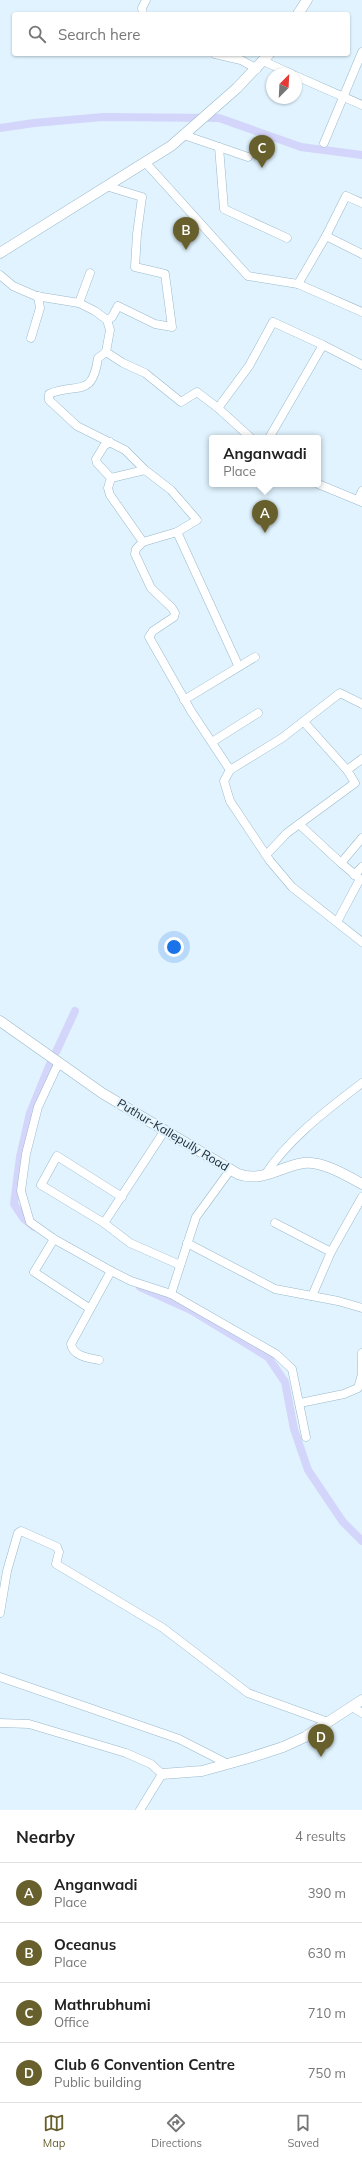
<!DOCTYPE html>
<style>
body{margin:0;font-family:Mulish,sans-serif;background:#f6f6f6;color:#222}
.compass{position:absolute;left:266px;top:68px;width:36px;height:36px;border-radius:50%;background:#fff;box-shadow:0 1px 3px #0004;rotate:24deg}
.you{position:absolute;left:174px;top:947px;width:14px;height:14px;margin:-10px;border:3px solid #fff;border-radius:50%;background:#1a73e8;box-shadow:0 0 0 6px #1a73e833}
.badge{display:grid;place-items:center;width:26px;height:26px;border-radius:50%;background:#68602c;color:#fff;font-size:13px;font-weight:700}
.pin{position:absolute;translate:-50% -33px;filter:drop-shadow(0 1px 2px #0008)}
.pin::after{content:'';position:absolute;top:21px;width:14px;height:12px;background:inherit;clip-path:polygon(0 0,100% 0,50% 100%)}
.popup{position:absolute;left:209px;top:435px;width:112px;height:52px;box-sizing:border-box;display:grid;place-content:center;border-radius:4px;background:#fff;filter:drop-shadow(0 1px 3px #0005);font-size:13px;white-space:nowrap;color:#767676}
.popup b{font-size:15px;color:#222}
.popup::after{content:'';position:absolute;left:50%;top:100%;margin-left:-8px;border:8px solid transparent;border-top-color:#fff}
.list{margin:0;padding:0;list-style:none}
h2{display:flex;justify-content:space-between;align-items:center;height:52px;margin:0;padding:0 16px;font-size:17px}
h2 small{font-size:13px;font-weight:400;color:#767676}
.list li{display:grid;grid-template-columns:26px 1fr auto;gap:12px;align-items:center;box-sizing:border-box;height:60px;padding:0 16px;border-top:1px solid #e0e0e0}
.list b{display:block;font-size:15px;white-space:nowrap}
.list p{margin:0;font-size:13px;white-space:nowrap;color:#767676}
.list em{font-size:13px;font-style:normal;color:#767676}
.icon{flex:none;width:22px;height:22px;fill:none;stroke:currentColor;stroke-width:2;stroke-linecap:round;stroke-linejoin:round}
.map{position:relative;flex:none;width:362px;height:1810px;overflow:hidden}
.search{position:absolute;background:#fff;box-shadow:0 1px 3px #0004;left:12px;right:12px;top:12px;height:44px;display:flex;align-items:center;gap:10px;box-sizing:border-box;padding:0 14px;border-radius:4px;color:#767676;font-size:15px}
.sheet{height:292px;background:#fff}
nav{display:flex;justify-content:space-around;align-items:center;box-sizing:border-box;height:56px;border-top:1px solid #e0e0e0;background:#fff;font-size:11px;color:#767676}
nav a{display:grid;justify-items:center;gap:2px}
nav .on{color:#68602c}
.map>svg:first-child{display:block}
</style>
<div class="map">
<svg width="362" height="1810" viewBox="0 0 362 1810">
<rect width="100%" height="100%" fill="#e0f3fe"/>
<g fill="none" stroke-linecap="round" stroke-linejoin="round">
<g stroke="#d4d5fa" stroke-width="8">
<path d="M0,128L34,123L103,117L219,118L301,147L362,155"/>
<path d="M56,1052L75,1011"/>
<path d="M34,1227L24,1219L14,1204L20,1157L30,1113L50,1064"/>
<path d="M140,1287L191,1310L268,1357L285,1382L294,1429L308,1470L343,1522L362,1541"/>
</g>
<defs>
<g id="minor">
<path d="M143,14L142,8L146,0"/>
<path d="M215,54L241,60L257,69"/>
<path d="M263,61L292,74"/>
<path d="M296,76L362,105"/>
<path d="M184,135L248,157"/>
<path d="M324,143L362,52"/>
<path d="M219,147L224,209L287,238"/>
<path d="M145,162L248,276L298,284L362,312"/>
<path d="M106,186L142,197L137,234L135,267L165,274L172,327L155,324L118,306L112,317L107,320"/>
<path d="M326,236L346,196L362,203"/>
<path d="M0,275L13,286L36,296L79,303L95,311L107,320L110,330L106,352L123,363L145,373L181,402L197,392L218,408L251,438"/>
<path d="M298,284L326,236L362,254"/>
<path d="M79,303L90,273"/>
<path d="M31,338L40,308L38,296"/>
<path d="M323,345L362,365"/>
<path d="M106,352L98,358C92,399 78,382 49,394V400L77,426L125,450L145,470L111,478"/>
<path d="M218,408L249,366L273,322L323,345L269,438"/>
<path d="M110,442L104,446L96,459L97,463L111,478L108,488L110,495L143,542L177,532L238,665"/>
<path d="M145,470L171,490L197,520L177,532"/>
<path d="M318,484L362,502"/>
<path d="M358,500L362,491"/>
<path d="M143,542L136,549L135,554L151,588L172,608L175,613L174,617L153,631L149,637L191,711L230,770L224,781L230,801L270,861L292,887L362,942"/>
<path d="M184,700L255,657"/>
<path d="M304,722L347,770"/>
<path d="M212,742L258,713"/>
<path d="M230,770L282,738L340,693L362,704"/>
<path d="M299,824L341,863L362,838"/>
<path d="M266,855L287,833L355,783L347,770L362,759"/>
<path d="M354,875L362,867"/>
<path d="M337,922L360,879L341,863"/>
<path d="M59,1062L38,1107L26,1154L21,1191L30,1222L54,1239L111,1271L131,1281L171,1294L276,1354L292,1369L306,1437"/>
<path d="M265,1175C289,1138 327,1110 362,1083"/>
<path d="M122,1197L57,1156L41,1185L104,1223L165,1130"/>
<path d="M104,1223L130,1243L180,1265"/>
<path d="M275,1223L331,1252"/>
<path d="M54,1239L34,1272L89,1308"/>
<path d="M187,1243L275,1289L338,1301L362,1308"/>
<path d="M171,1294L196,1217L231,1169"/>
<path d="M312,1296L331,1252L362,1197"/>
<path d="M99,1360C88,1358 73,1356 71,1344L111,1271"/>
<path d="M300,1403L344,1394L358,1388L362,1374V1353"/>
<path d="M0,1613L7,1571L18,1533L21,1531L57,1547L59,1552L56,1564L163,1628L248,1693L328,1722"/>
<path d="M0,1677L179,1739L228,1764"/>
<path d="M352,1707L362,1713"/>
<path d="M0,1723L29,1724L126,1753L151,1764L162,1774L140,1810"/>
</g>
<g id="major">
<path d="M298,14L307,0"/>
<path d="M0,253L171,146L237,88L269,54"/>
<path d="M0,1021L102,1093L238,1174C262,1183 281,1166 304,1163C322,1161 346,1175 362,1184"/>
<path d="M162,1774L202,1771L249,1758L283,1747L305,1737L362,1700"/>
</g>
</defs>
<use href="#minor" stroke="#9ab9cb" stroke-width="9"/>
<use href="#major" stroke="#9ab9cb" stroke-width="11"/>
<use href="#minor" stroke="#fff" stroke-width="8"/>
<use href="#major" stroke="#fff" stroke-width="10"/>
</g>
<g text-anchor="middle" stroke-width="4" stroke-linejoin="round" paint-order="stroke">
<g font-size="12" fill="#212e34" stroke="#e0f3fe">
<text transform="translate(173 1135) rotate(31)" y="4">Puthur-Kallepully Road</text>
</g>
</g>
</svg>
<svg class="compass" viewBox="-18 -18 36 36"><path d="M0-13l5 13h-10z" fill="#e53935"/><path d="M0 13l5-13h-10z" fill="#767676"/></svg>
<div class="you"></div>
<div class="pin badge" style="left:265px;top:533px">A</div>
<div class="popup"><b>Anganwadi</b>Place</div>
<div class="pin badge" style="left:186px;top:250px">B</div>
<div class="pin badge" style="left:262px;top:168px">C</div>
<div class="pin badge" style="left:321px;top:1757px">D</div>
<div class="search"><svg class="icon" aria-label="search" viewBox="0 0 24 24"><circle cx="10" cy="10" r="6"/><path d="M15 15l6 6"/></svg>Search here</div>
</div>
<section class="sheet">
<h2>Nearby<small>4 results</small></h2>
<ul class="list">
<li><span class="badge">A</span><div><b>Anganwadi</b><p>Place</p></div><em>390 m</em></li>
<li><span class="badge">B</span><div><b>Oceanus</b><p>Place</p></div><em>630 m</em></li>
<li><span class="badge">C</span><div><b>Mathrubhumi</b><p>Office</p></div><em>710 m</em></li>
<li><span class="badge">D</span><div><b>Club 6 Convention Centre</b><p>Public building</p></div><em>750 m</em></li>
</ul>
</section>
<nav>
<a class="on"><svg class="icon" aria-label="map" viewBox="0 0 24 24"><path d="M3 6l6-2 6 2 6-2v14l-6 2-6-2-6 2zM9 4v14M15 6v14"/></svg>Map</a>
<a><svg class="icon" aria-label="directions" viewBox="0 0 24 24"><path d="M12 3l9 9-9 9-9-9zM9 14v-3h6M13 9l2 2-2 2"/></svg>Directions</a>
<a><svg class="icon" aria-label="saved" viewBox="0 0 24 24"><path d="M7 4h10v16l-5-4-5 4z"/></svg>Saved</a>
</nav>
